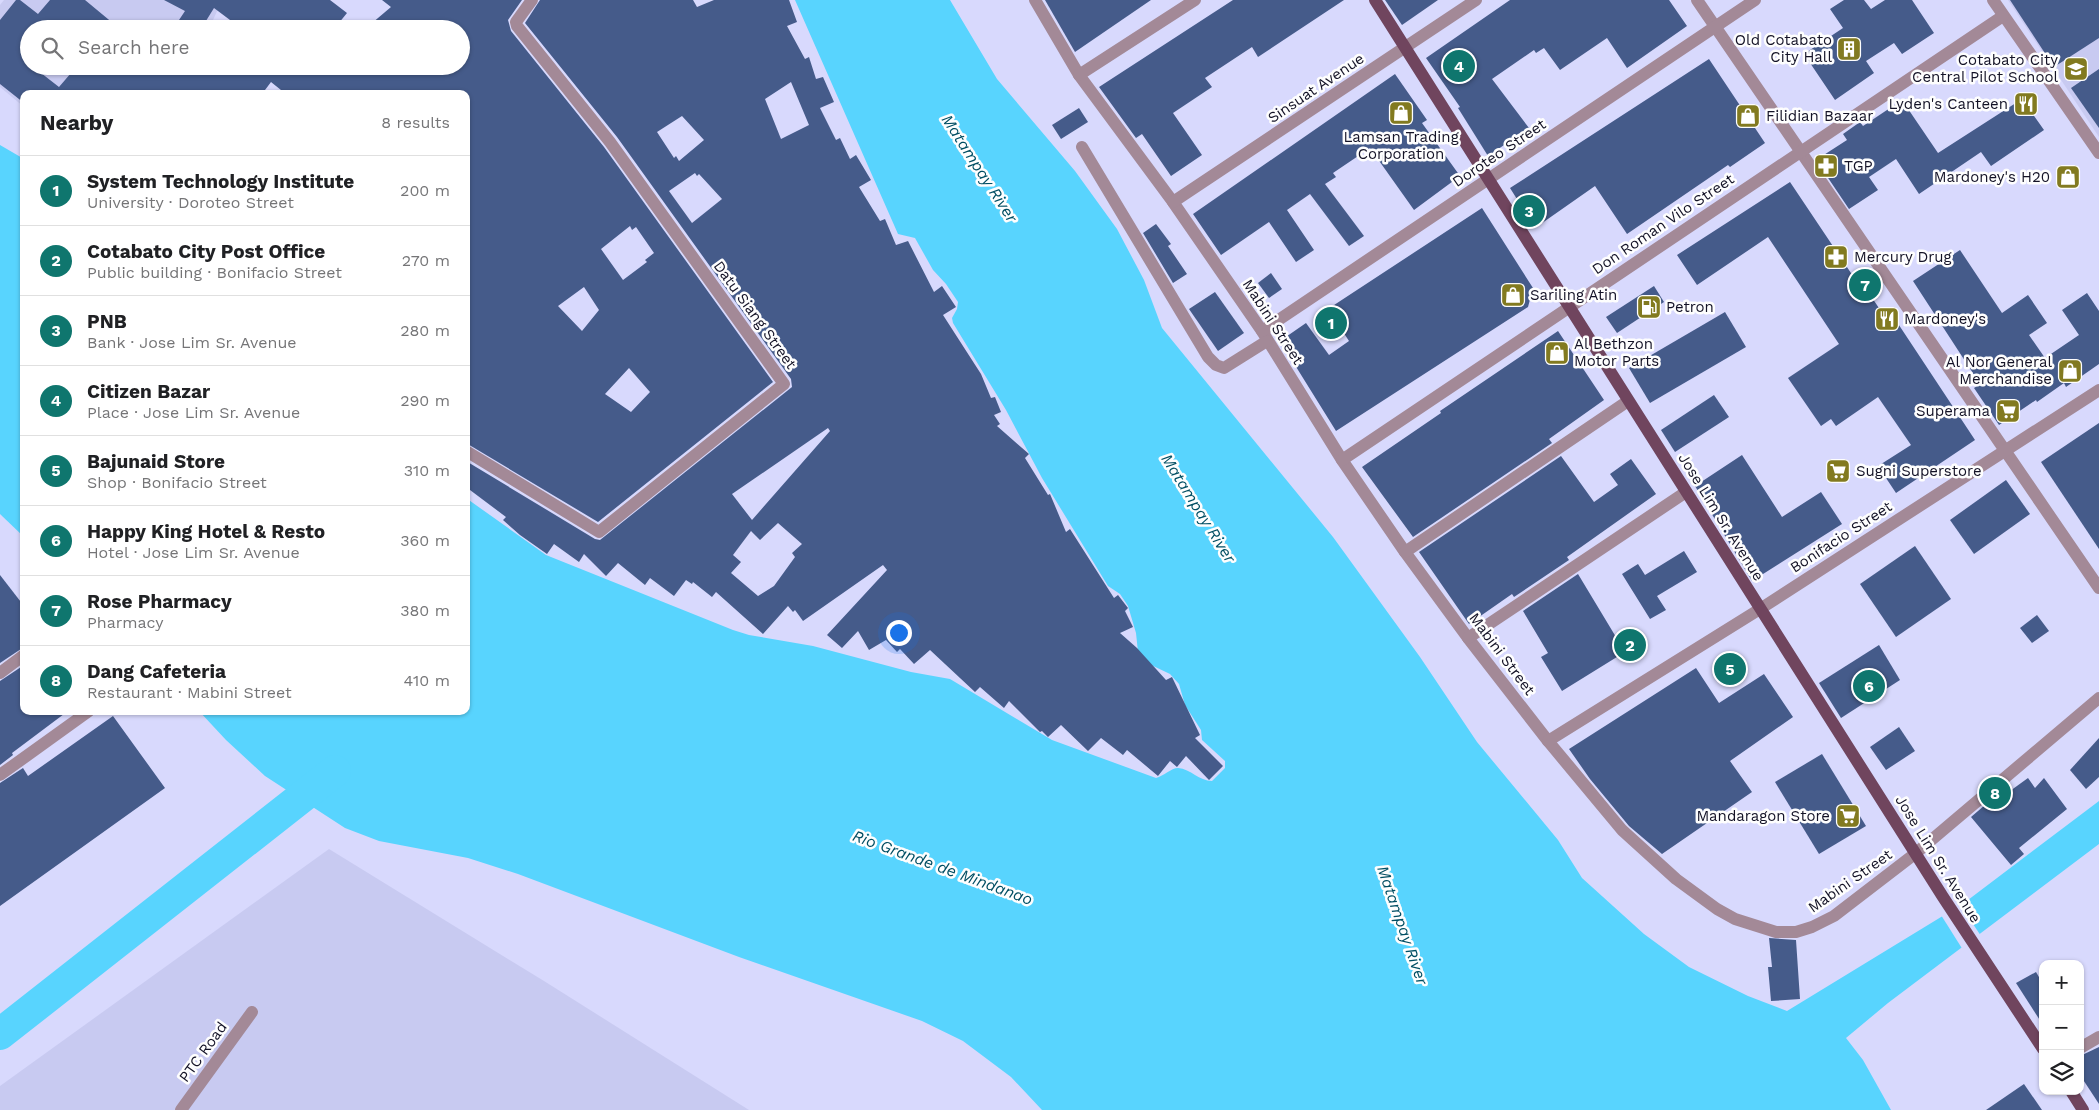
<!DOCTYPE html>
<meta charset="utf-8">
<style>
body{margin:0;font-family:"Work Sans",sans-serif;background:#f6f6f6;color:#202124}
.controls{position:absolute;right:15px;bottom:15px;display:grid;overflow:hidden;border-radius:10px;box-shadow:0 1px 4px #0004}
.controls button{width:45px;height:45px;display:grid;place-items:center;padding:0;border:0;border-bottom:1px solid #e0e0e0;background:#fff;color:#202124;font:25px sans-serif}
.you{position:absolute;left:898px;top:632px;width:18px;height:18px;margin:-12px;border:4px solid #fff;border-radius:50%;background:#1a73e8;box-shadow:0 0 0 8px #1a73e833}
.badge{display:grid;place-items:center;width:32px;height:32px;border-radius:50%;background:#0f766e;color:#fff;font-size:16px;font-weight:700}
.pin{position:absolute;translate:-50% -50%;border:2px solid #fff;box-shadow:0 1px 5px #0006}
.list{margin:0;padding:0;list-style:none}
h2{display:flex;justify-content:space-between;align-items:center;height:65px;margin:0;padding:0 20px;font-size:21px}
h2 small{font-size:16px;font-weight:400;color:#757577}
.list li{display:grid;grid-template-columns:32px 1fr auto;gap:15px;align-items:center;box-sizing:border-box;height:70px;padding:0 20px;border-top:1px solid #e0e0e0}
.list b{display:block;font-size:19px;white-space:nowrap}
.list p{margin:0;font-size:16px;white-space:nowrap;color:#757577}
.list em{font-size:16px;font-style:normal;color:#757577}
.icon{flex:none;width:28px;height:28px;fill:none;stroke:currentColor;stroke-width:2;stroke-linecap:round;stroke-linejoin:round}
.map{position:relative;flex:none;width:2099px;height:1110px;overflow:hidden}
.search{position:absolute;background:#fff;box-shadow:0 1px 4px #0004;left:20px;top:20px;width:450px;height:55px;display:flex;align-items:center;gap:12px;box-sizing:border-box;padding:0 18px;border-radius:28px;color:#757577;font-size:19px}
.panel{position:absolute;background:#fff;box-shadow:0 1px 4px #0004;left:20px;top:90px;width:450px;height:625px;border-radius:10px}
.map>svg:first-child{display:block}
</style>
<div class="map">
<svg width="2099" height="1110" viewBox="0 0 2099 1110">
<rect width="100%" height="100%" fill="#d8d9fd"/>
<g fill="#c8caf1">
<path d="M4,0H222L209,29H29V66H187L24,94V107L0,87V5Z"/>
<path d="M2008,0H2099V137Z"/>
<path d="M329,849L544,981L749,1110H0V1086Z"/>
</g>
<g fill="#58d4fe">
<path d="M795,0H950L997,79L1075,171L1117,229L1144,280L1162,328L1333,537L1420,657L1477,742L1558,840L1582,878L1644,934L1689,967L1748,996L1787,1011L1964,903L2099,801V844L1888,1003L1846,1038L1863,1060L1891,1110H1042L1011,1077L963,1041L922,1021L739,957L518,874L468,858L379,841L345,828L265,776L226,740L199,711H466V498L546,555L733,630L749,635L813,646L911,672L950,679L1052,740L1156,778C1164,776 1171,768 1178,768C1191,769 1199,781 1212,781L1225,768V761L1202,740L1201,730L1185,705L1179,684L1170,674L1147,663L1138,652L1136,633L1128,606L1120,594L1108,586L1042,478L1006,410L953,323L952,318L957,309L958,302L946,284L933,270L915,238L898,234Z"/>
<path d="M0,145L24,159V537L0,514Z"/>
</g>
<path fill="#d8d9fd" d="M1959,903L1981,936L1963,950L1941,915Z"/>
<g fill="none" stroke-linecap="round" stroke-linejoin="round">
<path stroke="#58d4fe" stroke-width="32" d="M0,1034L335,771"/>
</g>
<g fill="#455b8a" fill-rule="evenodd">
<path d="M16,0H20L38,14L50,0H85L120,29H29V66H32L59,87L77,66H461V29H365L391,7L382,0H522L508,20L511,31L604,147L773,382L598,522L466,443V94H286L271,82L262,94H24V103L0,84V20ZM630,226L632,230L636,227L654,253L645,260L647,262L623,280L601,249ZM584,287L599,310L582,331L558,306ZM629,368L650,392L631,412L605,394Z"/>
<path d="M164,0H330L347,13L334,29H242L214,8L201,29H173L185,11Z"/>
<path d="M540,0H693L697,7L714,0H789L797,22L787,26L805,59L809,57L816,79L823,77L834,102L820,108L836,140L840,138L850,159L856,155L871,180L859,187L880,221L885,219L896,245L908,241L934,292L942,286L956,307L943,315L981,374L991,398L995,397L1001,412L994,415L1000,424L997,426L1029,454L1025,458L1048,495L1050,494L1066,532L1070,529L1114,598L1118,595L1128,608L1125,611L1133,627L1120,633L1137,648L1166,680L1172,677L1200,735L1195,738L1223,766L1209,780L1186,756L1177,767L1170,761L1158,776L1127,750L1123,755L1101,738L1088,751L1061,725L1048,737L1042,731L1040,732L1009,701L1004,708L980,687L975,692L930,650L914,664L900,649L897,652L886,640L869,650L858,631L842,648L827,635L887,570L883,565L803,621L795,610L793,612L788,606L763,634L716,592L712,597L693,582L692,584L686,580L674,596L650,578L645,585L618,563L606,576L584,554L579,562L554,544L547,554L520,535L503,520L506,517L466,487V461L595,539L600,540L792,387L791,379L617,137L525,23ZM791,82L809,125L781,139L765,99ZM682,116L704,140L679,161L676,156L674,158L657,132ZM695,173L697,176L699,174L722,199L692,223L669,191ZM828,428L830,431L752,520L732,494ZM778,523L802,544L792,553L795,557L774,586L758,596L731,573L741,562L733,555L751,531L760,540Z"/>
<path d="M1045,0H1151L1075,52Z"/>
<path d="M1233,0H1344L1258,57L1252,47L1205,78L1212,87L1173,113L1202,155L1171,176L1142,134L1136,138L1099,87Z"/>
<path d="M1385,0H1438L1402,25Z"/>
<path d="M1510,0H1669L1687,26L1627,68L1607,38L1560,70L1544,48L1536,53L1534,50L1492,79L1529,128L1488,156L1458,108L1460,107L1426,58Z"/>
<path d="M1844,0H1864L1871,9L1885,0H1912L1934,33L1902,54L1894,43L1866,61L1874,73L1835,100L1804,54L1843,28L1830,9Z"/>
<path d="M2010,0H2099V38L2054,67Z"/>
<path d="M1709,59L1765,143L1730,167L1728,165L1627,234L1595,186L1535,228L1510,188Z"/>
<path d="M2099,69V128L2071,88Z"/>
<path d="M1395,74L1427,120L1422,123L1460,176L1414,210L1370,148L1333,173L1336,177L1325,184L1364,236L1349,246L1310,194L1287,210L1314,250L1296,262L1269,222L1221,255L1193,214Z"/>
<path d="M2022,99L2044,130L1991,166L1981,152L1919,194L1896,159L1869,177L1878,190L1849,209L1816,160L1847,140L1843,134L1860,122L1863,126L1902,100L1938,153Z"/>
<path d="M1079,108L1088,122L1061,139L1052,125Z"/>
<path d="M1790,182L1857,282L1860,280L1883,314L1889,310L1975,440L1896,493L1878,466L1911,445L1878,397L1836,426L1831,419L1821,426L1788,378L1839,344L1768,237L1697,285L1677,255Z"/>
<path d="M1482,208L1533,288L1528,307L1336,431L1280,341L1306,323L1329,355L1349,341L1328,309Z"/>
<path d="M1156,224L1171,244L1168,246L1187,274L1173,283L1143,233Z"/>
<path d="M1960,250L2002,313L2028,295L2047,323L2029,335L2045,358L2079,335L2062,310L2087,293L2099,311V364L2066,387L2064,383L2037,402L2036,400L1999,425L1974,388L1980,384L1913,281Z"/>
<path d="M1271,273L1282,289L1269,298L1258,283Z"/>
<path d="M1654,286L1664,302L1617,333L1606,317Z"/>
<path d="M1215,292L1244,333L1218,351L1189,309Z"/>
<path d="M1725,312L1746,347L1650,403L1629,368Z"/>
<path d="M1558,331L1604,400L1549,439L1552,443L1413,537L1362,467L1441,413L1440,411Z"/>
<path d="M1714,395L1729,417L1675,452L1661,430Z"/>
<path d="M2099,423V549L2041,462Z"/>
<path d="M1742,455L1782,517L1821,492L1842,524L1752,581L1695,486Z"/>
<path d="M1561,456L1594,502L1618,485L1610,474L1631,459L1656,494L1567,557L1569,560L1514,597L1512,594L1469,624L1419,552Z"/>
<path d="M2006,480L2030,514L1974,554L1950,520Z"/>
<path d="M1915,546L1951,599L1896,637L1860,584Z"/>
<path d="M1684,551L1697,572L1657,596L1666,610L1650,619L1622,574L1638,564L1645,575Z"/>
<path d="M1578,574L1625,652L1562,691L1541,657L1548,653L1523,611Z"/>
<path d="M0,575L24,606V647L0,663Z"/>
<path d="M2037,615L2049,631L2032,643L2020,628Z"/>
<path d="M1879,645L1900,680L1841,718L1819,683Z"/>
<path d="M24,665V711H68L12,753L13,755L0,765V681Z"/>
<path d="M1696,668L1719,703L1764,674L1793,717L1730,761L1752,792L1662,854L1629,826L1590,779L1569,749Z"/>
<path d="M113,716L165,788L0,906V783L23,768L28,776Z"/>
<path d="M1899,727L1915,751L1886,770L1870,747Z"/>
<path d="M2099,738V777L2086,789L2070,770Z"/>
<path d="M1822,754L1866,826L1819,854L1775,782Z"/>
<path d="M2028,778L2035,788L2044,778L2067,809L2019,848L2024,854L2011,865L1971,817L2006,787L2010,791Z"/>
<path d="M1769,938L1796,940L1800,999L1771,1001L1768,967H1772Z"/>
<path d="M2036,972L2043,984V1025L2016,983Z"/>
<path d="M2099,1047V1104L2080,1075V1056Z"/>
<path d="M2024,1084L2042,1110H1986Z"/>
</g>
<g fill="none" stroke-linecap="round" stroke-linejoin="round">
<g stroke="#a38997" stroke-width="12">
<path d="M1035,0L1079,75L1173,202L1262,331L1342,460L1405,552L1468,638L1548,741L1622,830L1676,879L1717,909L1735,919L1776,932H1796L1812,927L1834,916L1916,853L2099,698"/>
<path d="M1697,0L2099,588"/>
<path d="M1993,0L2099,153"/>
<path d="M1079,75L1195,0"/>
<path d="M1082,147L1208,357L1216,365L1224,368L1267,341"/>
<path d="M1173,202L1476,0"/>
<path d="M1262,331L1755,0"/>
<path d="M466,451L599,532L784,384L610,142L517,26L516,22L532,0"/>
<path d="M1342,460L2003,16"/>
<path d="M1405,552L1628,401"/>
<path d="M1468,638L1686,492"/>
<path d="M0,673L24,655"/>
<path d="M1548,741L1760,609L2099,390"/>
<path d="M0,775L89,711"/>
<path d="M2080,1048L2099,1037"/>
<path d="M181,1110L252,1012"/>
</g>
<g stroke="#70455e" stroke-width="12">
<path d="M1375,0L1943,897L2043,1049"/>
<path d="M2071,1091L2083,1110"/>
</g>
</g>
<defs>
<symbol id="building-square" viewBox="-11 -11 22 22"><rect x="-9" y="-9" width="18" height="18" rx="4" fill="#827a20" stroke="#fefefe"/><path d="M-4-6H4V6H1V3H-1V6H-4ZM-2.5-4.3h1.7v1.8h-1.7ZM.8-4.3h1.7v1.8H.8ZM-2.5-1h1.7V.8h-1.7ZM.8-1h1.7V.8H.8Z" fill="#fff"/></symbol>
<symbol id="school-square" viewBox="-11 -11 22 22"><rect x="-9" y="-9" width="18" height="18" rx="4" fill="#827a20" stroke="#fefefe"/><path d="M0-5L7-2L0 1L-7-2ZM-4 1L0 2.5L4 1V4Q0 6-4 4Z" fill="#fff"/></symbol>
<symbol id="restaurant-square" viewBox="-11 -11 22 22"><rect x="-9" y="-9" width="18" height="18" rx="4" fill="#827a20" stroke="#fefefe"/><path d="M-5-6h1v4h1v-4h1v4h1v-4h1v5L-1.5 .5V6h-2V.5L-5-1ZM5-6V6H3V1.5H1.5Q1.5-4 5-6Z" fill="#fff"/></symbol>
<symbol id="shop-square" viewBox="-11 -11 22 22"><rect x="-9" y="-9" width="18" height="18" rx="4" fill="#827a20" stroke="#fefefe"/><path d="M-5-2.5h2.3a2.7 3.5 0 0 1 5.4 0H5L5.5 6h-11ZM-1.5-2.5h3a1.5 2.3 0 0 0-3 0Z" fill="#fff"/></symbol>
<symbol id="pharmacy-square" viewBox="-11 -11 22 22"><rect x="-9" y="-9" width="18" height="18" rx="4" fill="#827a20" stroke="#fefefe"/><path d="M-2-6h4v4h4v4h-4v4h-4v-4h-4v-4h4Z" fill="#fff"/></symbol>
<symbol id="fuel-square" viewBox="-11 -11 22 22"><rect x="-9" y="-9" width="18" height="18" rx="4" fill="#827a20" stroke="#fefefe"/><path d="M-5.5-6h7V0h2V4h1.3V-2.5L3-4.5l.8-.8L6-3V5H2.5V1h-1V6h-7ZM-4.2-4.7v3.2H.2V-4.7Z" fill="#fff"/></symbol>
<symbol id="supermarket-square" viewBox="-11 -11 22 22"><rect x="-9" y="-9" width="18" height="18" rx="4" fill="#827a20" stroke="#fefefe"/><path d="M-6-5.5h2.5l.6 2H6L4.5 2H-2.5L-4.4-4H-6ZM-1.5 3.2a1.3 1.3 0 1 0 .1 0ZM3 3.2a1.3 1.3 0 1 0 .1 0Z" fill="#fff"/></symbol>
</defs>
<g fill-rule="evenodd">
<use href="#building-square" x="1835" y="35" width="28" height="28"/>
<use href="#school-square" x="2062" y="55" width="28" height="28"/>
<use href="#restaurant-square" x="2012" y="90" width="28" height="28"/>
<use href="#shop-square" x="1387" y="99" width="28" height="28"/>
<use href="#shop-square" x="1734" y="102" width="28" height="28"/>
<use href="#pharmacy-square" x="1812" y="152" width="28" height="28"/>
<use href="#shop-square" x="2054" y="163" width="28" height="28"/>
<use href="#pharmacy-square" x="1822" y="243" width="28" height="28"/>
<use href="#shop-square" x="1499" y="281" width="28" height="28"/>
<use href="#fuel-square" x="1635" y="293" width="28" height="28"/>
<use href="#restaurant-square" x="1873" y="305" width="28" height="28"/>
<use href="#shop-square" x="1543" y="339" width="28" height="28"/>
<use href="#shop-square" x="2056" y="357" width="28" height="28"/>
<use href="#supermarket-square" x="1994" y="397" width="28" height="28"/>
<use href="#supermarket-square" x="1824" y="457" width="28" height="28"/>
<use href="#supermarket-square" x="1834" y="802" width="28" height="28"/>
</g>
<g text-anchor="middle" stroke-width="5" stroke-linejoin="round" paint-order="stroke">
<g font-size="15" fill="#131226" stroke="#fefefe" text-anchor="start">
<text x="1832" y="45" text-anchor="end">Old Cotabato<tspan x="1832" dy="17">City Hall</tspan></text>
<text x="2058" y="65" text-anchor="end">Cotabato City<tspan x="2058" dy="17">Central Pilot School</tspan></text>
<text x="2008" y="109" text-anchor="end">Lyden's Canteen</text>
<text x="1766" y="121">Filidian Bazaar</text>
<text x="1401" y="142" text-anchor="middle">Lamsan Trading<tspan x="1401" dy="17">Corporation</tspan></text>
<text x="1844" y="171">TGP</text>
<text x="2050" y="182" text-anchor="end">Mardoney's H20</text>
<text x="1854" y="262">Mercury Drug</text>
<text x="1530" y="300">Sariling Atin</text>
<text x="1666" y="312">Petron</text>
<text x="1904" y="324">Mardoney's</text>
<text x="1574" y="349">Al Bethzon<tspan x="1574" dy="17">Motor Parts</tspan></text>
<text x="2052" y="367" text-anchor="end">Al Nor General<tspan x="2052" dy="17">Merchandise</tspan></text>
<text x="1990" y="416" text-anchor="end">Superama</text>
<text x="1856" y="476">Sugni Superstore</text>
<text x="1830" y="821" text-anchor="end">Mandaragon Store</text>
</g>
<g font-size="15" fill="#131226" stroke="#fefefe">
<text transform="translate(1316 88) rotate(-34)" y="5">Sinsuat Avenue</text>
<text transform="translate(1499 153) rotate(-34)" y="5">Doroteo Street</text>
<text transform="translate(1663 224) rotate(-34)" y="5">Don Roman Vilo Street</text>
<text transform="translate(755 315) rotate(54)" y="5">Datu Siang Street</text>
<text transform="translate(1273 322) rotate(57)" y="5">Mabini Street</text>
<text transform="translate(1721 517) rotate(58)" y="5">Jose Lim Sr. Avenue</text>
<text transform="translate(1841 537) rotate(-33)" y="5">Bonifacio Street</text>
<text transform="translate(1502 654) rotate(53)" y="5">Mabini Street</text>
<text transform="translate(1938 859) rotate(58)" y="5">Jose Lim Sr. Avenue</text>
<text transform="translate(1850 881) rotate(-35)" y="5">Mabini Street</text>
<text transform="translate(203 1052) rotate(-54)" y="5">PTC Road</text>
</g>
<g font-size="16" font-style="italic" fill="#004e63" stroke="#fefefe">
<text transform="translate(980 168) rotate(57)" y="6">Matampay River</text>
<text transform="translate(1199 508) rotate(58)" y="6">Matampay River</text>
<text transform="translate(943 867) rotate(20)" y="6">Rio Grande de Mindanao</text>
<text transform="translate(1403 925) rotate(71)" y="6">Matampay River</text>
</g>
</g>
</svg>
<div class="controls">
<button>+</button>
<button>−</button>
<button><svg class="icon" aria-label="layers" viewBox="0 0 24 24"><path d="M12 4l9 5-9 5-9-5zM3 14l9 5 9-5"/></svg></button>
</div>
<div class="you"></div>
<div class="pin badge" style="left:1331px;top:323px">1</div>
<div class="pin badge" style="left:1630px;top:645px">2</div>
<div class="pin badge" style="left:1529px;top:211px">3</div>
<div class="pin badge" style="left:1459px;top:66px">4</div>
<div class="pin badge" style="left:1730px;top:669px">5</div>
<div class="pin badge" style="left:1869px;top:686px">6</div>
<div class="pin badge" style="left:1865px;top:285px">7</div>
<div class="pin badge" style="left:1995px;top:793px">8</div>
<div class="search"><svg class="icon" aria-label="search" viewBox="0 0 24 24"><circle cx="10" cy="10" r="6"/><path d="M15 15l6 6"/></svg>Search here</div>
<section class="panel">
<h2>Nearby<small>8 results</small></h2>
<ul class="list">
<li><span class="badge">1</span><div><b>System Technology Institute</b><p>University · Doroteo Street</p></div><em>200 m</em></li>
<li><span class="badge">2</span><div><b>Cotabato City Post Office</b><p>Public building · Bonifacio Street</p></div><em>270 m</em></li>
<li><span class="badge">3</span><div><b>PNB</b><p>Bank · Jose Lim Sr. Avenue</p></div><em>280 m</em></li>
<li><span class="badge">4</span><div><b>Citizen Bazar</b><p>Place · Jose Lim Sr. Avenue</p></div><em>290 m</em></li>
<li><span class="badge">5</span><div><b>Bajunaid Store</b><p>Shop · Bonifacio Street</p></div><em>310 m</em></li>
<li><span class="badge">6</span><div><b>Happy King Hotel &amp; Resto</b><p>Hotel · Jose Lim Sr. Avenue</p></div><em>360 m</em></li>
<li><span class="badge">7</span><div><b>Rose Pharmacy</b><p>Pharmacy</p></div><em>380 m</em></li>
<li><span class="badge">8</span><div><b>Dang Cafeteria</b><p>Restaurant · Mabini Street</p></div><em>410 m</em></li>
</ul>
</section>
</div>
